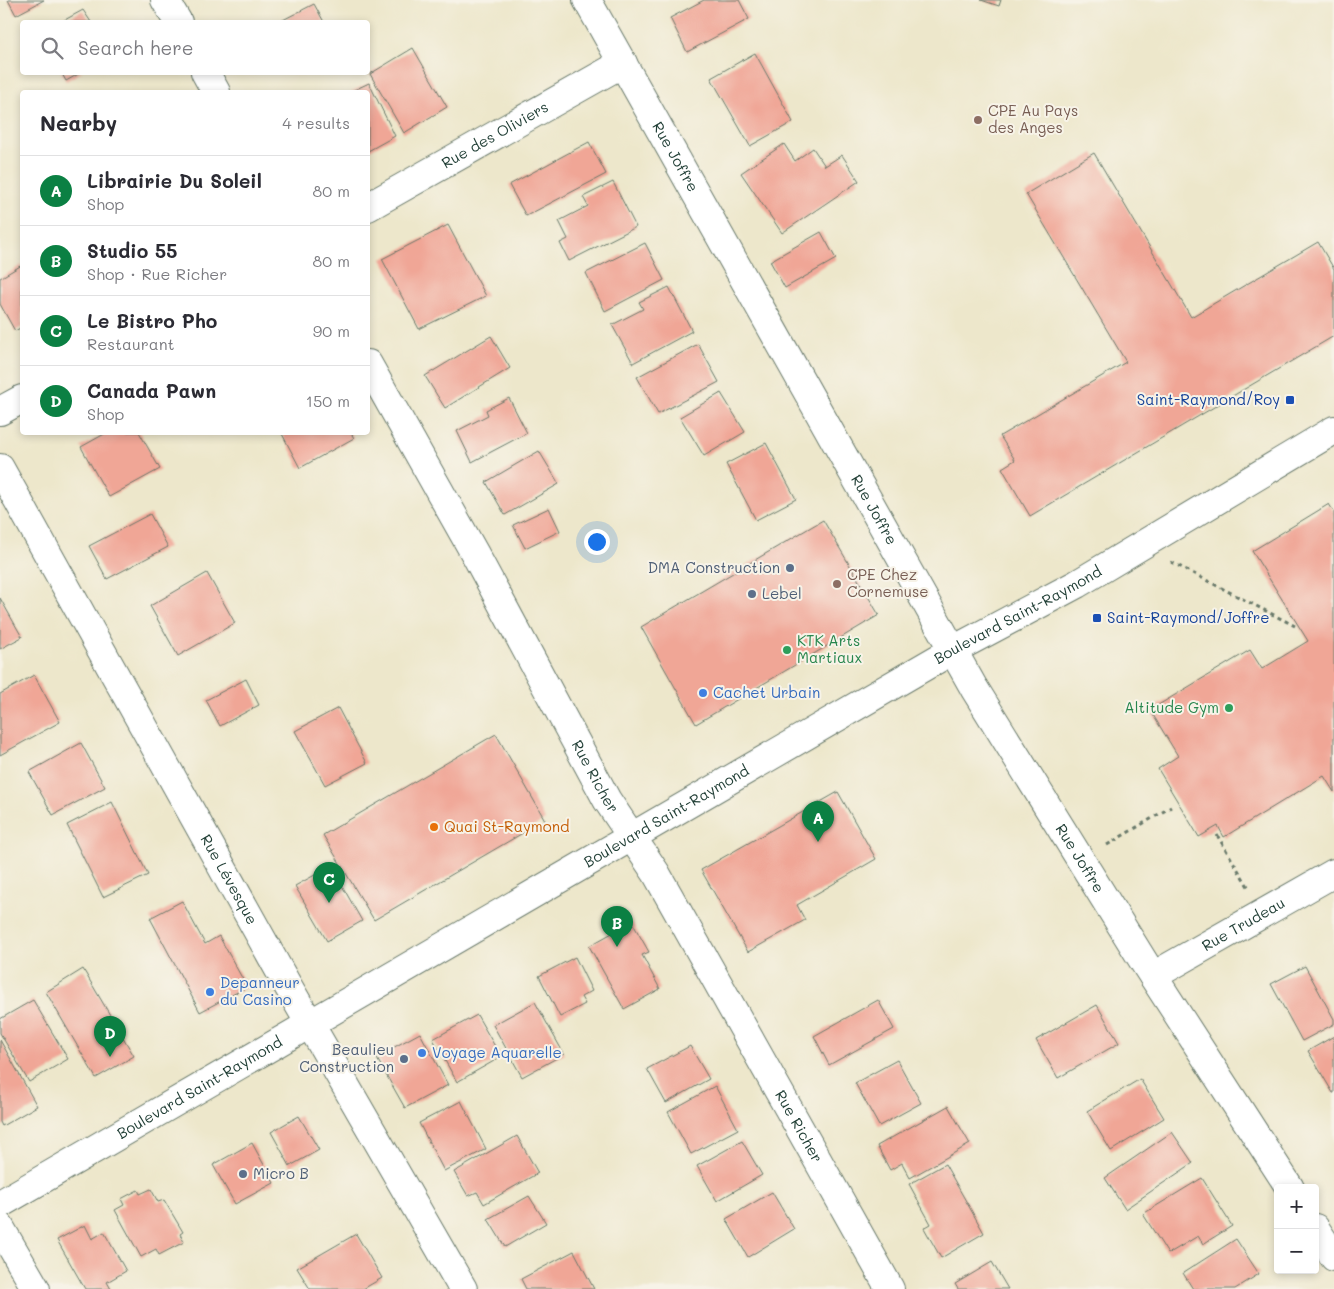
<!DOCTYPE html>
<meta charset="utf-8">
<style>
body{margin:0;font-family:Mali,sans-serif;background:#f2f2f3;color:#2b2b33}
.controls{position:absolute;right:15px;bottom:15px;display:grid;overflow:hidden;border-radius:5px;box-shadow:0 2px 8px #0003}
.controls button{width:45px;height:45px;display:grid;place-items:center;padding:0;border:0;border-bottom:1px solid #e1e1e2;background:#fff;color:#2b2b33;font:25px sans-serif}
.you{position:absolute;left:596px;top:541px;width:18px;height:18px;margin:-12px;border:4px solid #fff;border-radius:50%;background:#1a73e8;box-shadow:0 0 0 8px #1a73e833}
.badge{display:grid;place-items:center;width:32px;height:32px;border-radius:50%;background:#0b8043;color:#fff;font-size:16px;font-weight:700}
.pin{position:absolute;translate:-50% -41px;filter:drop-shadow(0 1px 2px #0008)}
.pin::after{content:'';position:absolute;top:26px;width:18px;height:15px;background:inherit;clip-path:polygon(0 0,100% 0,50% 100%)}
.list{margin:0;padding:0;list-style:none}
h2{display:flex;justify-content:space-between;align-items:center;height:65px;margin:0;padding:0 20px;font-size:21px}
h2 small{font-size:16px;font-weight:400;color:#7c7c81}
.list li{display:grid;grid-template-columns:32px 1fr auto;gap:15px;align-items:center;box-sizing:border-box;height:70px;padding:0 20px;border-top:1px solid #e1e1e2}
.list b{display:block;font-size:19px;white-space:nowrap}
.list p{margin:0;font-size:16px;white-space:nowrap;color:#7c7c81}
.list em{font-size:16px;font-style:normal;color:#7c7c81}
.icon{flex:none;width:28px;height:28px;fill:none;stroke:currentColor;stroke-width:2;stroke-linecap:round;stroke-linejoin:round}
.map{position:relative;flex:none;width:1334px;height:1289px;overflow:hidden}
.search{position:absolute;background:#fff;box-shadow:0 2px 8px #0003;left:20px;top:20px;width:350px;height:55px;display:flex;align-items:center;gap:12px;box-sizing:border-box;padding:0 18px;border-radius:5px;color:#7c7c81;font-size:19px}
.panel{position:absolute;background:#fff;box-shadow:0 2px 8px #0003;left:20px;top:90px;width:350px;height:345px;border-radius:5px}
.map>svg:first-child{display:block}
</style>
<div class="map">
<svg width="1334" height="1289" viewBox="0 0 1334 1289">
<rect width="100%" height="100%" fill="#f7f3e8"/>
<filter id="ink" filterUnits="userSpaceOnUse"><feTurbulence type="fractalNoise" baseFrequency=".02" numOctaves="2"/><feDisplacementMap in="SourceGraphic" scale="10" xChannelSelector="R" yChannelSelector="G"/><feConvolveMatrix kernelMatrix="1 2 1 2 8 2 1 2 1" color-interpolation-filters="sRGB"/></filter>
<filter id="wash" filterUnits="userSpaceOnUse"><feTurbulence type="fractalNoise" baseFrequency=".0096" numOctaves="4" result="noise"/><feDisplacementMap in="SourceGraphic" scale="20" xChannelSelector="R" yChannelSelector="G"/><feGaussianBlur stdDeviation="1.12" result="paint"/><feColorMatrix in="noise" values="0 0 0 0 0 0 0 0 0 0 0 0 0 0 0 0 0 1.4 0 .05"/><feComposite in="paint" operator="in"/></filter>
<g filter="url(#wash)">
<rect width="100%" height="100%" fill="#ede7cb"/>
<g id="blocks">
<g fill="#f0a696">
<path d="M8,0H44L16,15Z"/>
<path d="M704,0H739L749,19L687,52L670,18Z"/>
<path d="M981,0H1001L999,6Z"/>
<path d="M314,4L324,22H279Z"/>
<path d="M83,10L91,22H61Z"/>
<path d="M413,48L447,107L404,133L370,74Z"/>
<path d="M755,53L793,122L750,146L711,78Z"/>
<path d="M61,72H82L66,81Z"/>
<path d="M369,83L395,136L368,151V92H350Z"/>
<path d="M589,142L606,174L526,216L509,185Z"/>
<path d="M784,144L795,161L813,148L825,166L842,155L859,181L782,233L741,173Z"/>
<path d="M1094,153L1191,317L1318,242L1334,269V336L1030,516L1002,468L1015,460L1000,436L1126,362L1026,194Z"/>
<path d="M613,182L636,227L569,261L560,243L568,239L559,221L588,206L583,197Z"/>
<path d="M448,225L486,296L419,329L382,259Z"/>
<path d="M821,232L836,259L785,288L770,261Z"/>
<path d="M645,243L664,280L605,311L586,273Z"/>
<path d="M22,265V327L15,331L0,304V278Z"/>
<path d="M669,287L692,331L633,363L612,325L643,309L639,302Z"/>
<path d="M491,336L510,368L445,408L425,376Z"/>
<path d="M698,344L719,382L658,414L637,377Z"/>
<path d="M721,393L745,432L704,456L680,417Z"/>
<path d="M509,398L527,433L472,462L457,431L488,415L486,410Z"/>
<path d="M108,432H139L160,469L109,497L81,447Z"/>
<path d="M281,432H350L354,438L300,468Z"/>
<path d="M766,443L796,499L756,520L726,464Z"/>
<path d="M539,451L559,484L505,515L486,482Z"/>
<path d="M1329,504L1334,512V792L1324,776L1224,837L1218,826L1199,837L1158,769L1178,756L1150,710L1250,650L1262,669L1308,641L1252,551Z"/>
<path d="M549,508L560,531L525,548L513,525Z"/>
<path d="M150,514L168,547L107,579L89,546Z"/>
<path d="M823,520L879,615L696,724L641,627Z"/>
<path d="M207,573L235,623L178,656L150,606Z"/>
<path d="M0,598L22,637L0,649Z"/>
<path d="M34,675L60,722L0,755V694Z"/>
<path d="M246,679L259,705L220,726L206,700Z"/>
<path d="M338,708L367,763L325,785L295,731Z"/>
<path d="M496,734L545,820L374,920L323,835Z"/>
<path d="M81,743L105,787L53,815L29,772Z"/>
<path d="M838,792L876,859L797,905L805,920L748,952L701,870Z"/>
<path d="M112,802L148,875L103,897L67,825Z"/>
<path d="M331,866L362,921L327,941L295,886Z"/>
<path d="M182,901L205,944L219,936L247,987L200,1012L150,918Z"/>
<path d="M632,922L649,952L642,955L660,989L624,1009L589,946Z"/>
<path d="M575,957L592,991L581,997L585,1004L560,1017L539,976Z"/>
<path d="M1305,966L1334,1019V1024L1302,1041L1271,984Z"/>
<path d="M83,969L134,1056L96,1078L46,992Z"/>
<path d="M33,1000L68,1059L29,1082L0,1033V1019Z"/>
<path d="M878,1000L894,1029L829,1065L814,1036Z"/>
<path d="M535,1002L564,1054L522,1077L493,1025Z"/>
<path d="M1097,1005L1119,1043L1058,1078L1036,1040Z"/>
<path d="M477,1015L501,1057L457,1082L433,1039Z"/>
<path d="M420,1033L448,1085L405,1108L376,1057Z"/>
<path d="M1334,1036V1093H1333L1308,1051Z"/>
<path d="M0,1040L37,1106L2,1126L0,1122Z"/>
<path d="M690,1046L709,1079L666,1103L647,1069Z"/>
<path d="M897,1060L921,1103L879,1126L855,1083Z"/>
<path d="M1140,1079L1164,1118L1111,1151L1087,1111Z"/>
<path d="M715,1086L738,1129L691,1154L668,1112Z"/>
<path d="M461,1101L486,1149L444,1171L419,1123Z"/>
<path d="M948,1106L970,1144L910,1178L902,1163L890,1170L877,1146Z"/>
<path d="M299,1116L319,1150L290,1166L271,1132Z"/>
<path d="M1172,1132L1193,1163L1125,1209L1105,1178Z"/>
<path d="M517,1136L538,1173L484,1204L477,1192L468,1196L454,1172Z"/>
<path d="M742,1141L762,1175L717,1201L697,1166Z"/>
<path d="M252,1143L274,1183L235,1204L213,1165Z"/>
<path d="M945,1164L984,1233L941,1258L924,1228L931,1224L909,1184Z"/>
<path d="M1202,1178L1232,1226L1203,1244L1198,1236L1168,1254L1143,1214Z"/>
<path d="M151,1189L158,1202L164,1200L183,1232L180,1234L184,1242L159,1255L156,1249L141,1257L115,1210L124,1205L121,1199L138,1190L140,1194Z"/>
<path d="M772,1192L794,1229L748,1257L726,1219Z"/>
<path d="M529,1196L546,1223L505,1247L488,1219Z"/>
<path d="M85,1225L92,1239L104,1232L126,1271L107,1282L111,1289H85L57,1240Z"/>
<path d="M356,1234L382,1278L363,1289H310L297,1268Z"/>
<path d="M1236,1239L1259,1274L1235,1289H1193L1183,1273Z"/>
<path d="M574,1251L594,1289H526L521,1279Z"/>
<path d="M992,1262L1008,1289H958L955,1284Z"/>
</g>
</g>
</g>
<g filter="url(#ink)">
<use href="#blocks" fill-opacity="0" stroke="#677869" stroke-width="1"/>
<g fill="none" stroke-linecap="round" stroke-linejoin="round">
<defs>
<g id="minor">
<path d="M165,0L178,22"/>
<path id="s1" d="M587,0L974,688L1147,967L1290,1188"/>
<path d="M205,72L216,92"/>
<path id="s2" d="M368,207L623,63"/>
<path id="s3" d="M368,364L475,554L607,800L656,873L890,1289"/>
<path d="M0,411L22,399"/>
<path id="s4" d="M0,468L288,986L463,1289"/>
<path id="s5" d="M1153,976L1334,873"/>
<path d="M0,1227L36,1289"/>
<path d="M1315,1228L1334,1257"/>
</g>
<g id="secondary">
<path id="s6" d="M0,1204L953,650L1077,584L1334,430"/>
</g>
</defs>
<use href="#minor" stroke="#677869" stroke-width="30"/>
<use href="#secondary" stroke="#677869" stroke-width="30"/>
<g stroke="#677869" stroke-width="3" stroke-dasharray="4 4" stroke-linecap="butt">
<path d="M1171,562L1295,626"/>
<path d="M1217,835L1249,888"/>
<path d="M1107,845L1171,807"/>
</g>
<use href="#minor" stroke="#fff" stroke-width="28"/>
<use href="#secondary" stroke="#fff" stroke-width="28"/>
</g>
</g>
<g fill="#8d6e63" stroke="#f7f3e8" stroke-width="2">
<circle cx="978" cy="120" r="5"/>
<circle cx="837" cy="584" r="5"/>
</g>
<g fill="#1a4fb4" stroke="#f7f3e8" stroke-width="2">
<rect x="1285" y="395" width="10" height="10" rx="2.5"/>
<rect x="1092" y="613" width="10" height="10" rx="2.5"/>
</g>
<g fill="#5c6f8a" stroke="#f7f3e8" stroke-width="2">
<circle cx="790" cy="568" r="5"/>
<circle cx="752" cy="594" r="5"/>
<circle cx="404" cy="1059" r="5"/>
<circle cx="243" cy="1174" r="5"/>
</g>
<g fill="#2e9e5b" stroke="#f7f3e8" stroke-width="2">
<circle cx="787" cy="650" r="5"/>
<circle cx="1229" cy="708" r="5"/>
</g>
<g fill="#3f7fe0" stroke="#f7f3e8" stroke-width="2">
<circle cx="703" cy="693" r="5"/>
<circle cx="210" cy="992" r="5"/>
<circle cx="422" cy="1053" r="5"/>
</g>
<circle fill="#e8710a" stroke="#f7f3e8" stroke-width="2" cx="434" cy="827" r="5"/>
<g text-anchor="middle" stroke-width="4" stroke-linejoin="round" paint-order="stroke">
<g font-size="15" fill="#785e54" stroke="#f7f3e8" text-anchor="start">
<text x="988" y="116">CPE Au Pays<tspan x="988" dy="17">des Anges</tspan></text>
<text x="847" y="580">CPE Chez<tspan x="847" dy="17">Cornemuse</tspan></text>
</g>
<g font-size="15" fill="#1f3d34" stroke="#f7f3e8">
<text dy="5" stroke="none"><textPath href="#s2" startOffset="146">Rue des Oliviers</textPath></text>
<text dy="5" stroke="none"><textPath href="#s1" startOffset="180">Rue Joffre</textPath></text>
<text dy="5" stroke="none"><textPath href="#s1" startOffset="585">Rue Joffre</textPath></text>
<text dy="5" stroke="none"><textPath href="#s6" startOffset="1176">Boulevard Saint-Raymond</textPath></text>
<text dy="5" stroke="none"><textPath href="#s3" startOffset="471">Rue Richer</textPath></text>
<text dy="5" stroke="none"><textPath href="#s6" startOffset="771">Boulevard Saint-Raymond</textPath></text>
<text dy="5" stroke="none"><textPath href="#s1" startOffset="990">Rue Joffre</textPath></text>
<text dy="5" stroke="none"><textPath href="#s4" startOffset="471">Rue Lévesque</textPath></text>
<text dy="5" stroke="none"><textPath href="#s5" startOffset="104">Rue Trudeau</textPath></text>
<text dy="5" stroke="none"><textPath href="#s6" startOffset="231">Boulevard Saint-Raymond</textPath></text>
<text dy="5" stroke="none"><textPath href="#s3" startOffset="876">Rue Richer</textPath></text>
</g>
<g font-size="15" fill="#164399" stroke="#f7f3e8" text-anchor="end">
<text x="1280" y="405">Saint-Raymond/Roy</text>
<text x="1107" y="623" text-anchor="start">Saint-Raymond/Joffre</text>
</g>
<g font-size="15" fill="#4e5e75" stroke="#f7f3e8" text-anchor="end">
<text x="780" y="573">DMA Construction</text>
<text x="762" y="599" text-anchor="start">Lebel</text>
<text x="394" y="1055">Beaulieu<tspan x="394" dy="17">Construction</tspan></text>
<text x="253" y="1179" text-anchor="start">Micro B</text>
</g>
<g font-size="15" fill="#27864d" stroke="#f7f3e8" text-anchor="start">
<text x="797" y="646">KTK Arts<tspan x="797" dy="17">Martiaux</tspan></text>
<text x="1219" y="713" text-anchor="end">Altitude Gym</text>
</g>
<g font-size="15" fill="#366cbe" stroke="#f7f3e8" text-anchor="start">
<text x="713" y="698">Cachet Urbain</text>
<text x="220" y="988">Depanneur<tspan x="220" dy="17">du Casino</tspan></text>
<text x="432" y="1058">Voyage Aquarelle</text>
</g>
<g font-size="15" fill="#c56008" stroke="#f7f3e8" text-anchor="start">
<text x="444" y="832">Quai St-Raymond</text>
</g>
</g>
</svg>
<div class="controls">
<button>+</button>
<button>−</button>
</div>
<div class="you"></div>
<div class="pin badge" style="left:818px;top:842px">A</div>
<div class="pin badge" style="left:617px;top:947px">B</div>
<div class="pin badge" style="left:329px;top:903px">C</div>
<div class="pin badge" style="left:110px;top:1057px">D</div>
<div class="search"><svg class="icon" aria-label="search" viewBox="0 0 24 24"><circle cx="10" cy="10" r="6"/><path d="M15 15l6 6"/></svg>Search here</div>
<section class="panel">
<h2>Nearby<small>4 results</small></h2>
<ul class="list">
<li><span class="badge">A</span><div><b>Librairie Du Soleil</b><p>Shop</p></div><em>80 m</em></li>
<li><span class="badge">B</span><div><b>Studio 55</b><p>Shop · Rue Richer</p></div><em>80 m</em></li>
<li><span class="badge">C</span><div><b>Le Bistro Pho</b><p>Restaurant</p></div><em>90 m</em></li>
<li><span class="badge">D</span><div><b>Canada Pawn</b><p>Shop</p></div><em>150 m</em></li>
</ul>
</section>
</div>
